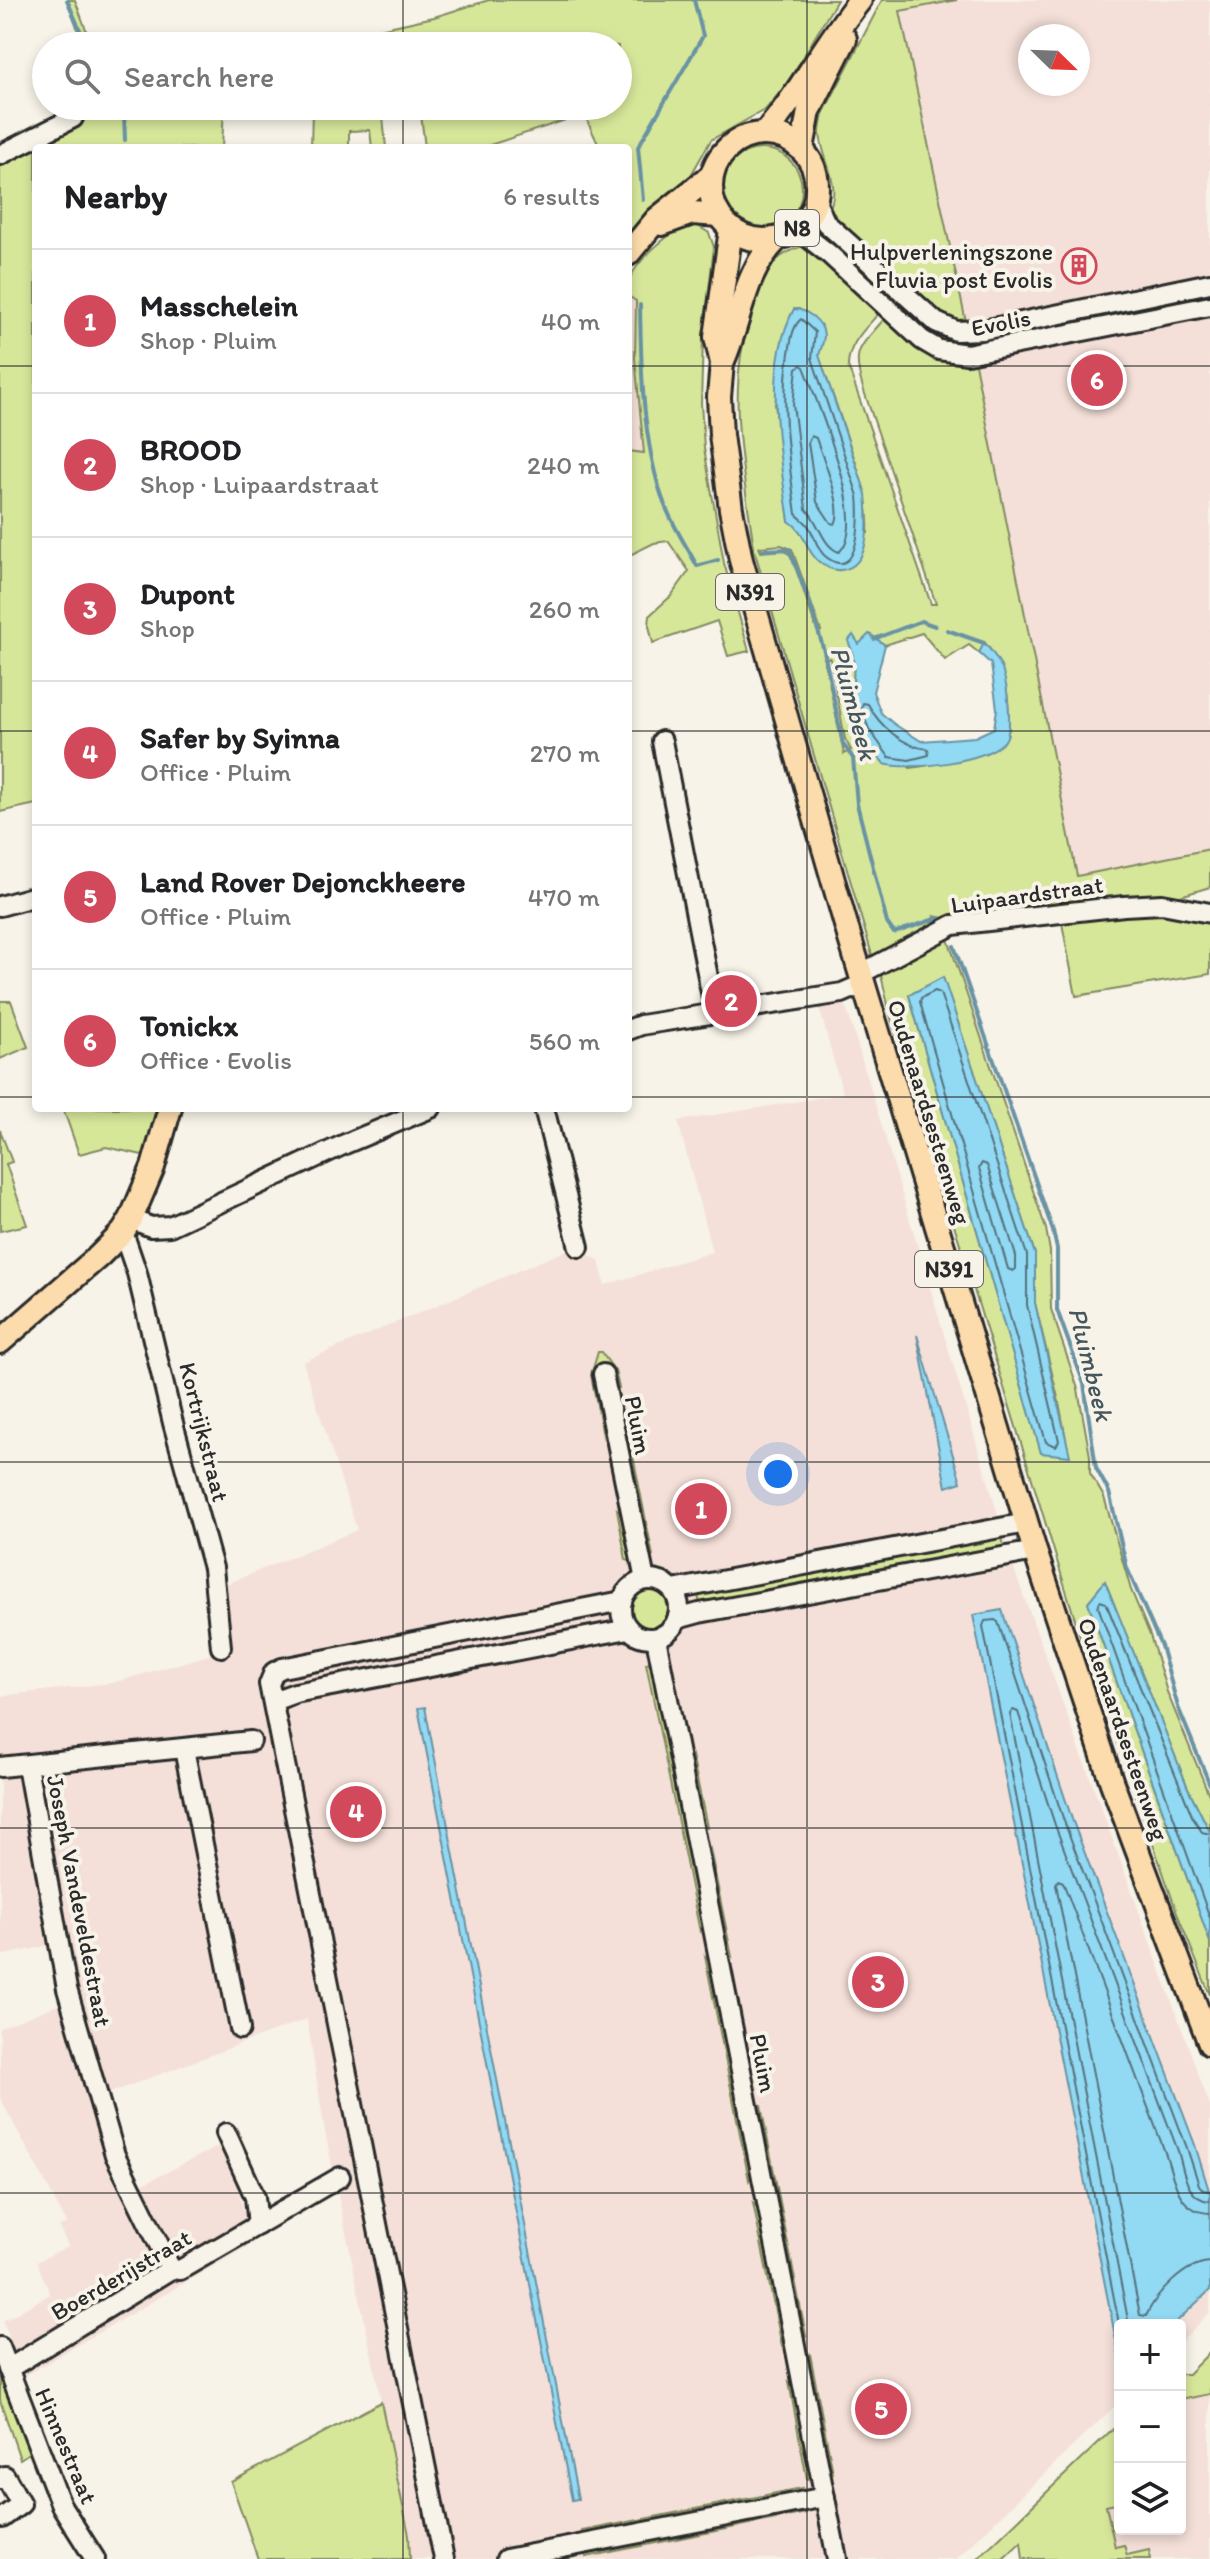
<!DOCTYPE html>
<meta charset="utf-8">
<style>
body{margin:0;font-family:Itim,sans-serif;background:#f2f2f2;color:#202124}
.controls{position:absolute;right:24px;bottom:24px;display:grid;overflow:hidden;border-radius:8px;box-shadow:0 4px 12px #0003}
.controls button{width:72px;height:72px;display:grid;place-items:center;padding:0;border:0;border-bottom:2px solid #e0e0e0;background:#fff;color:#202124;font:40px sans-serif}
.compass{position:absolute;left:1018px;top:24px;width:72px;height:72px;border-radius:50%;background:#fff;box-shadow:0 4px 12px #0003;rotate:113deg}
.you{position:absolute;left:778px;top:1474px;width:28px;height:28px;margin:-20px;border:6px solid #fff;border-radius:50%;background:#1a73e8;box-shadow:0 0 0 12px #1a73e833}
.badge{display:grid;place-items:center;width:52px;height:52px;border-radius:50%;background:#d1495b;color:#fff;font-size:26px;font-weight:700}
.pin{position:absolute;translate:-50% -50%;border:4px solid #fff;box-shadow:0 2px 8px #0006}
.list{margin:0;padding:0;list-style:none}
h2{display:flex;justify-content:space-between;align-items:center;height:104px;margin:0;padding:0 32px;font-size:34px}
h2 small{font-size:26px;font-weight:400;color:#757577}
.list li{display:grid;grid-template-columns:52px 1fr auto;gap:24px;align-items:center;box-sizing:border-box;height:144px;padding:0 32px;border-top:2px solid #e0e0e0}
.list b{display:block;font-size:30px;white-space:nowrap}
.list p{margin:0;font-size:26px;white-space:nowrap;color:#757577}
.list em{font-size:26px;font-style:normal;color:#757577}
.icon{flex:none;width:44px;height:44px;fill:none;stroke:currentColor;stroke-width:2;stroke-linecap:round;stroke-linejoin:round}
.map{position:relative;flex:none;width:1210px;height:2559px;overflow:hidden}
.search{position:absolute;background:#fff;box-shadow:0 4px 12px #0003;left:32px;top:32px;width:600px;height:88px;display:flex;align-items:center;gap:20px;box-sizing:border-box;padding:0 28px;border-radius:44px;color:#757577;font-size:30px}
.panel{position:absolute;background:#fff;box-shadow:0 4px 12px #0003;left:32px;top:144px;width:600px;height:968px;border-radius:8px}
.map>svg:first-child{display:block}
</style>
<div class="map">
<svg width="1210" height="2559" viewBox="0 0 1210 2559">
<rect width="100%" height="100%" fill="#f7f3e8"/>
<filter id="ink" filterUnits="userSpaceOnUse"><feTurbulence type="fractalNoise" baseFrequency=".0125" numOctaves="2"/><feDisplacementMap in="SourceGraphic" scale="16" xChannelSelector="R" yChannelSelector="G"/><feConvolveMatrix kernelMatrix="1 2 1 2 8 2 1 2 1" color-interpolation-filters="sRGB"/></filter>
<g filter="url(#ink)">
<g fill="#f4e0d8" fill-rule="evenodd">
<path d="M957,0H1210V849L1077,877L987,425L900,11ZM1030,36H1078V84H1030Z"/>
<path d="M628,296L636,301L635,358L644,454L628,451Z"/>
<path d="M845,1003L1016,1575L1210,2106V2312L1180,2343V2325H1120V2401L956,2559H410L409,2534L325,2132L307,2019L107,2094L120,2151L139,2186L225,2143L253,2243L24,2376L3,2321L50,2294L37,2262L68,2246L59,2227L67,2223L0,2098V2028L65,2002L46,1946L0,1956V1696L112,1683L233,1648L219,1587L357,1530L303,1362L572,1248L599,1260L605,1285L712,1252L678,1121L843,1094L819,1007Z"/>
<path d="M1210,2394V2559H1151L1148,2550L1126,2555L1115,2547L1106,2505L1115,2503L1120,2493V2529H1180V2400Z"/>
</g>
<g fill="#d7e79a" stroke="#818962" stroke-width="2" fill-rule="evenodd">
<path d="M67,0H75L92,46H84Z"/>
<path d="M489,0H837L787,84L766,109L711,140L683,189L661,204L628,237V148H600L584,114L481,148H425L420,106H618V46H414L412,36L388,42L389,46H302L434,17Z"/>
<path d="M882,0H957L900,11L967,327L954,326L827,213C844,186 822,162 820,133C820,127 822,120 823,114Z"/>
<path d="M66,106H224L222,148H36V804L0,812V158L69,120Z"/>
<path d="M241,106H382L386,148H372L370,130L349,131V148L311,147L312,110Z"/>
<circle cx="762" cy="189" r="40"/>
<path d="M695,224L709,233L714,247L703,338L701,403L704,448L724,563L749,651L728,656L717,621L653,643L649,626L650,615L671,596L689,571L668,541L654,543L628,556V451L644,453L635,358L636,301L628,296C628,294 628,284 628,283C635,262 673,226 695,224Z"/>
<path d="M821,225L898,294L889,303L815,233Z"/>
<path d="M806,245L878,307L879,313C865,329 848,344 848,366L931,604H936L863,388C851,349 860,348 884,319L974,359L1077,876L1210,849V887L1167,900L955,920L934,916L940,929L876,957L872,955L754,549C743,466 725,394 751,312C761,277 768,256 806,245ZM799,309C817,351 833,393 847,437C858,469 870,498 868,533L811,552L800,528L789,521L775,404L791,315L794,310ZM781,545L792,549L821,631H817L792,557L785,550L761,552L759,547ZM922,633L945,660L969,645L979,653L985,643C997,656 1006,682 1008,699C1008,710 1011,727 1007,736C999,758 932,764 910,768L853,711L854,653L870,634L885,645ZM824,658H830L845,739L851,750L844,754Z"/>
<path d="M1204,290L1207,303L976,348L941,346L894,308L900,301L936,329Z"/>
<path d="M1174,910L1210,920V974L1076,996L1061,918Z"/>
<path d="M947,936L1046,1229L1050,1251L1051,1309L1078,1389L1090,1456V1473L1104,1497L1131,1590L1150,1635L1167,1692L1210,1797V1832L1188,1788L1105,1582L1088,1602L1210,1942V1995L1179,1918L1081,1639L892,1022L881,975ZM943,978L1035,1254V1303L1059,1402L1069,1455L1041,1452L909,995Z"/>
<path d="M0,1001H11L28,1047L0,1059Z"/>
<path d="M63,1108H162L147,1156L106,1147L79,1154Z"/>
<path d="M0,1130L12,1162L6,1164L27,1225L0,1231Z"/>
<path d="M598,1352H601L615,1371L619,1388L614,1389L604,1440L591,1375Z"/>
<path d="M631,1446L653,1556L648,1559L628,1454Z"/>
<path d="M617,1509L623,1513L634,1562L626,1560Z"/>
<path d="M1001,1531L1004,1548L701,1608L697,1591Z"/>
<circle cx="649" cy="1609" r="19"/>
<path d="M651,1662L704,1924L700,1932L646,1663Z"/>
<path d="M692,1755L707,1827L699,1821L689,1760Z"/>
<path d="M710,1849L732,1957L726,1954L706,1857Z"/>
<path d="M705,1956L712,1963L753,2171L749,2180Z"/>
<path d="M761,2106L806,2336L800,2332L757,2114Z"/>
<path d="M753,2203L761,2211L786,2338L782,2346Z"/>
<path d="M1210,2352V2394L1180,2400V2374H1188Z"/>
<path d="M810,2354L833,2473L828,2474L805,2360Z"/>
<path d="M0,2369L32,2451L20,2459L0,2400Z"/>
<path d="M789,2382L796,2389L814,2477L807,2479Z"/>
<path d="M381,2402L409,2535L410,2559H258L231,2482Z"/>
<path d="M1120,2422V2493L1116,2503L1106,2505L1115,2547L1124,2545L1127,2555L1149,2550L1151,2559H1023L1021,2542L1003,2559H977Z"/>
<path d="M802,2488V2492L583,2536L582,2531Z"/>
<path d="M808,2509L806,2513L586,2557L585,2552Z"/>
</g>
<g fill="#92d9f4" stroke="#6993a4" stroke-width="2">
<path d="M794,309C806,309 823,321 824,335C824,341 821,349 819,355L866,494C868,516 873,567 841,570C832,571 824,566 818,561C804,548 806,532 789,521C780,458 762,368 794,309Z"/>
<path d="M869,634L885,645L873,692L881,713L894,724L921,741L975,737L994,728L997,709L991,664L979,653L984,643C992,651 998,659 1002,669C1007,683 1014,731 1004,742C984,762 910,771 884,764C872,748 855,730 853,709C850,685 859,663 848,641L853,635L859,644Z"/>
<path d="M943,977L1035,1254V1303L1070,1456L1041,1453L909,995Z"/>
<path d="M917,1335L961,1482L946,1487Z"/>
<path d="M1105,1581L1188,1788L1210,1832V1942L1088,1602Z"/>
<path d="M1002,1610L1072,1819L1195,2145L1210,2194V2290L1173,2325H1120V2361L973,1615Z"/>
<path d="M425,1707L578,2499L572,2500L418,1708Z"/>
</g>
<g fill="none" stroke-linecap="round" stroke-linejoin="round">
<g stroke="#54717b" stroke-width="2">
<path d="M801,319L815,332L812,358L858,496C860,513 861,586 825,556C815,547 815,533 806,523C803,520 799,517 796,514C789,460 780,408 789,353C791,341 792,327 801,319Z"/>
<path d="M801,365L804,367L810,382C821,416 870,525 839,552C822,546 819,521 806,509L793,404L797,368Z"/>
<path d="M811,436L816,438C822,457 845,508 835,524L831,523L817,502L808,443Z"/>
<path d="M863,703L868,704C879,726 904,747 928,749L929,755L909,760L889,757L869,729L861,709Z"/>
<path d="M935,991L940,993L1027,1255V1305L1059,1441L1056,1446L1046,1442L920,1002L921,998Z"/>
<path d="M982,1163L987,1165L1016,1256V1269L1013,1271L1008,1269L979,1168Z"/>
<path d="M1210,1834L1202,1832L1193,1818L1106,1603L1100,1601L1098,1606L1210,1918"/>
<path d="M1210,2213C1178,2212 1174,2180 1166,2155L1063,1882L1058,1880L1056,1884L1140,2315L1146,2316C1156,2294 1185,2263 1210,2262"/>
<path d="M1129,2325L1010,1714L1013,1710L1018,1712L1055,1825L1178,2151C1184,2170 1185,2199 1210,2201"/>
<path d="M1120,2329L983,1626L985,1621L995,1620L998,1622L1064,1821L1187,2148L1199,2185L1203,2190L1210,2191"/>
</g>
<g stroke="#6993a4" stroke-width="4">
<path d="M67,0L84,39L90,41L92,46"/>
<path d="M124,113L125,140"/>
<path d="M643,200L638,147L703,36L694,0"/>
<path d="M640,305C641,367 642,440 663,500C671,523 686,545 697,566L718,560"/>
<path d="M762,550L789,549L810,603L824,651L843,744L853,758L857,804L887,923L894,933L938,918L945,922"/>
<path d="M947,630L984,643"/>
<path d="M874,639L921,621L935,626"/>
<path d="M954,946L1053,1231L1057,1249V1310L1084,1384L1096,1468L1109,1492L1127,1568L1161,1646L1178,1707L1210,1785"/>
</g>
<defs>
<g id="minor">
<path d="M0,155L73,118"/>
<path d="M816,202L826,223L936,322L956,331L983,330L1210,283"/>
<path d="M797,229L829,254L922,340L939,350L967,354L1210,306"/>
<path d="M662,741L715,1013"/>
<path d="M0,906L36,896"/>
<path d="M860,974L953,925L1124,906L1162,904L1210,913"/>
<path d="M628,1030L641,1025L842,993L863,984"/>
<path d="M544,1108L579,1247"/>
<path d="M131,1219L151,1227L170,1226L345,1144L431,1108"/>
<path d="M123,1232L137,1273L173,1423L213,1568L221,1647"/>
<path d="M603,1374L645,1580"/>
<circle cx="650" cy="1609" r="29"/>
<path d="M673,1590L1026,1523"/>
<path d="M677,1619L699,1613L1035,1551"/>
<path d="M656,1638L837,2559"/>
<path d="M273,1701L295,1693L628,1629"/>
<path d="M184,1749L240,2029"/>
<path d="M27,1765L67,1989L115,2155L171,2269"/>
<path d="M0,1767L251,1741"/>
<path d="M226,2133L255,2197L258,2225"/>
<path d="M0,2347L61,2505L95,2559"/>
<path d="M8,2369L171,2269L180,2270L340,2177"/>
<path d="M0,2479L5,2476L21,2504L2,2518"/>
<path d="M444,2559L269,1684L274,1672L282,1668L622,1601"/>
<path d="M506,2559L825,2497"/>
</g>
<g id="major">
<circle cx="764" cy="187" r="53"/>
<path d="M764,134C801,92 825,43 860,0"/>
<path d="M802,149L809,111L845,39"/>
<path d="M662,224L692,213L719,215"/>
<path d="M731,229L716,337L722,363L719,397L721,435L731,509L741,560L850,939L1035,1551L1112,1783L1210,2044"/>
<path d="M628,254L657,219L712,175"/>
<path d="M722,363C741,321 743,273 777,239"/>
<path d="M0,1342L99,1256L123,1232L131,1219L153,1167L170,1108"/>
</g>
</defs>
<use href="#minor" stroke="#2b2b2b" stroke-width="24"/>
<use href="#major" stroke="#2b2b2b" stroke-width="28"/>
<use href="#minor" stroke="#f7f3e8" stroke-width="18"/>
<use href="#major" stroke="#fcdcac" stroke-width="22"/>
</g>
</g>
<path fill="none" stroke="#2b2b2b" stroke-width="2" stroke-opacity="0.55" d="M403,0V46M807,0V2559M403,106V148M0,366H36M628,366H1210M0,731H36M628,731H1210M0,1097H36M628,1097H1210M403,1108V2559M0,1462H1210M0,1828H1210M0,2193H1210"/>
<defs>
<symbol id="building-ring" viewBox="-11 -11 22 22"><circle r="9.5" fill="#f7f3e8" stroke="#d1495b" stroke-width="1.5"/><path d="M-4-6H4V6H1V3H-1V6H-4ZM-2.5-4.3h1.7v1.8h-1.7ZM.8-4.3h1.7v1.8H.8ZM-2.5-1h1.7V.8h-1.7ZM.8-1h1.7V.8H.8Z" fill="#d1495b"/></symbol>
</defs>
<g fill-rule="evenodd">
<use href="#building-ring" x="1059" y="246" width="40" height="40"/>
</g>
<g text-anchor="middle" stroke-width="8" stroke-linejoin="round" paint-order="stroke">
<g fill="#f7f3e8" stroke="#686764" stroke-width="2">
<rect x="775" y="210" width="44" height="36" rx="6"/>
<rect x="716" y="574" width="68" height="36" rx="6"/>
<rect x="915" y="1251" width="68" height="36" rx="6"/>
</g>
<g font-size="22" font-weight="bold" fill="#2b2b2b">
<text x="797" y="236">N8</text>
<text x="750" y="600">N391</text>
<text x="949" y="1277">N391</text>
</g>
<g font-size="24" fill="#2b2b2b" stroke="#f7f3e8" text-anchor="end">
<text x="1053" y="260">Hulpverleningszone<tspan x="1053" dy="28">Fluvia post Evolis</tspan></text>
</g>
<g font-size="24" fill="#2b2b2b" stroke="#f7f3e8">
<text transform="translate(1001 323) rotate(-11)" y="8">Evolis</text>
<text transform="translate(1027 895) rotate(-8)" y="8">Luipaardstraat</text>
<text transform="translate(929 1112) rotate(73)" y="8">Oudenaardsesteenweg</text>
<text transform="translate(638 1425) rotate(79)" y="8">Pluim</text>
<text transform="translate(204 1432) rotate(76)" y="8">Kortrijkstraat</text>
<text transform="translate(1123 1729) rotate(71)" y="8">Oudenaardsesteenweg</text>
<text transform="translate(79 1901) rotate(79)" y="8">Joseph Vandeveldestraat</text>
<text transform="translate(763 2063) rotate(79)" y="8">Pluim</text>
<text transform="translate(121 2275) rotate(-30)" y="8">Boerderijstraat</text>
<text transform="translate(66 2446) rotate(67)" y="8">Hinnestraat</text>
</g>
<g font-size="26" font-style="italic" fill="#45565d" stroke="#f7f3e8">
<text transform="translate(854 703) rotate(75)" y="9">Pluimbeek</text>
<text transform="translate(1091 1364) rotate(76)" y="9">Pluimbeek</text>
</g>
</g>
</svg>
<div class="controls">
<button>+</button>
<button>−</button>
<button><svg class="icon" aria-label="layers" viewBox="0 0 24 24"><path d="M12 4l9 5-9 5-9-5zM3 14l9 5 9-5"/></svg></button>
</div>
<svg class="compass" viewBox="-18 -18 36 36"><path d="M0-13l5 13h-10z" fill="#e53935"/><path d="M0 13l5-13h-10z" fill="#757577"/></svg>
<div class="you"></div>
<div class="pin badge" style="left:701px;top:1509px">1</div>
<div class="pin badge" style="left:731px;top:1001px">2</div>
<div class="pin badge" style="left:878px;top:1982px">3</div>
<div class="pin badge" style="left:356px;top:1812px">4</div>
<div class="pin badge" style="left:881px;top:2409px">5</div>
<div class="pin badge" style="left:1097px;top:380px">6</div>
<div class="search"><svg class="icon" aria-label="search" viewBox="0 0 24 24"><circle cx="10" cy="10" r="6"/><path d="M15 15l6 6"/></svg>Search here</div>
<section class="panel">
<h2>Nearby<small>6 results</small></h2>
<ul class="list">
<li><span class="badge">1</span><div><b>Masschelein</b><p>Shop · Pluim</p></div><em>40 m</em></li>
<li><span class="badge">2</span><div><b>BROOD</b><p>Shop · Luipaardstraat</p></div><em>240 m</em></li>
<li><span class="badge">3</span><div><b>Dupont</b><p>Shop</p></div><em>260 m</em></li>
<li><span class="badge">4</span><div><b>Safer by Syinna</b><p>Office · Pluim</p></div><em>270 m</em></li>
<li><span class="badge">5</span><div><b>Land Rover Dejonckheere</b><p>Office · Pluim</p></div><em>470 m</em></li>
<li><span class="badge">6</span><div><b>Tonickx</b><p>Office · Evolis</p></div><em>560 m</em></li>
</ul>
</section>
</div>
